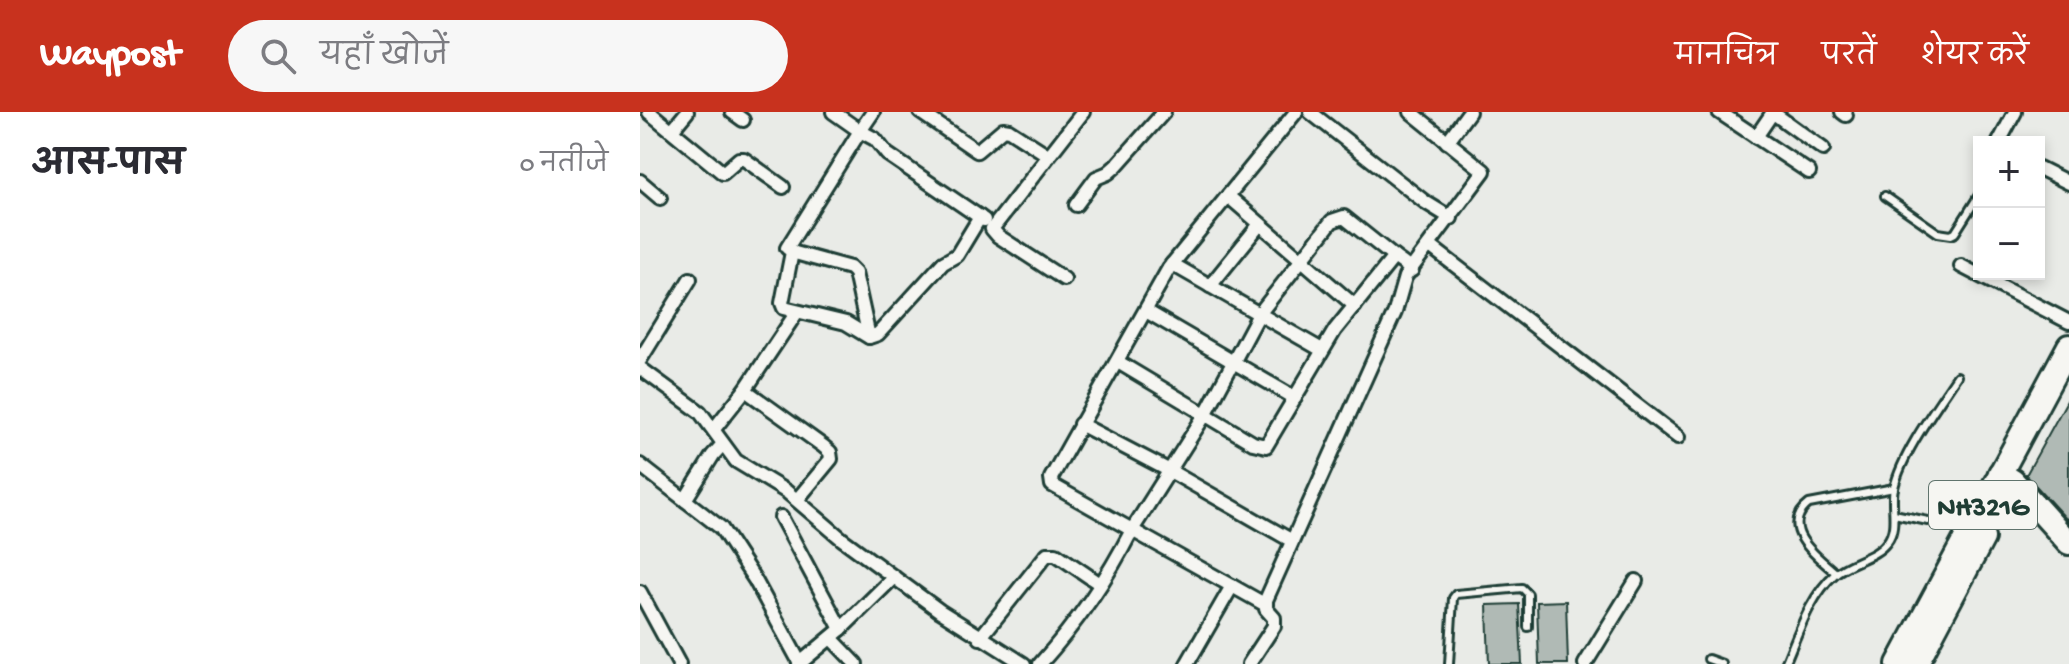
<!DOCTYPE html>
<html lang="hi">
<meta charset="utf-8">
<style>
body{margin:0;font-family:"Gochi Hand","Playpen Sans Deva",sans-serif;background:#f7f7f7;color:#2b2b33}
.controls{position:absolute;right:24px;top:24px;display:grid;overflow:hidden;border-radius:0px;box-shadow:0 4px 12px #0003}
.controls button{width:72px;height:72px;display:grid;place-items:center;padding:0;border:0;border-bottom:2px solid #e1e1e2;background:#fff;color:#2b2b33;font:40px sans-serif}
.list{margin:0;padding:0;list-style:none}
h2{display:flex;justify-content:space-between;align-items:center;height:104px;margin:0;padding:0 32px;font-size:34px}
h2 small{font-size:26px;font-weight:400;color:#7c7c81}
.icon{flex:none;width:44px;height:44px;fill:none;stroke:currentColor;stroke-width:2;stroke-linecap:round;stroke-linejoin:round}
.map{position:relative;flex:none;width:1429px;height:552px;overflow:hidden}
header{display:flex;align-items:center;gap:48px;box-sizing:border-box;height:112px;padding:0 40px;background:#c8321e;color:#fff}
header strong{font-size:38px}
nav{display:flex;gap:44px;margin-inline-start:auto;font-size:28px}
.search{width:560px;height:72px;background:#f7f7f7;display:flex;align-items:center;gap:20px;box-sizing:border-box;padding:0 28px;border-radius:44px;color:#7c7c81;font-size:30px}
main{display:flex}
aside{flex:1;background:#fff}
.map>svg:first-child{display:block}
</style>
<header>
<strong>Waypost</strong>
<div class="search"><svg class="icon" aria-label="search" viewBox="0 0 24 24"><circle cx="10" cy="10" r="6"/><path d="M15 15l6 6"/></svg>यहाँ खोजें</div>
<nav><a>मानचित्र</a><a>परतें</a><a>शेयर करें</a></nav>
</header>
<main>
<aside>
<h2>आस-पास<small>0 नतीजे</small></h2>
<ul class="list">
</ul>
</aside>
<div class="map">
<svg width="1429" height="552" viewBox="0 0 1429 552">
<rect width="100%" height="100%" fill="#e9ebe7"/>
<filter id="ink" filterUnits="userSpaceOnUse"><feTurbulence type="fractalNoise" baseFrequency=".0125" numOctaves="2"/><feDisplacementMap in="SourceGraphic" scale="16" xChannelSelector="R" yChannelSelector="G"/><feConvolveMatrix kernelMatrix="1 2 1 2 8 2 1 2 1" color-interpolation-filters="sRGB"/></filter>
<g filter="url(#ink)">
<g fill="#b0bab5" stroke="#1f3d34" stroke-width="2">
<path d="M1429,285V410L1386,363Z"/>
<path d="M926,489L928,552H899L897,490Z"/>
<path d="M879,492L882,552H849L847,493Z"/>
</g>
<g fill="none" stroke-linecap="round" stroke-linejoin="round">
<defs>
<g id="lane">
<path d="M1245,84L1298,121L1311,123L1315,121L1339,83"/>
<path d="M1254,402L1288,409"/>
<path d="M1302,412L1326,418"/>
<path d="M1196,461C1177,445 1138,416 1169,392L1254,376"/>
<path d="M1068,547L1082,552"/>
<path d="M809,552L813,486L816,482L882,476L888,482V515"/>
<path d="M1145,552C1158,522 1170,484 1195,462C1210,449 1236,446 1247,430C1259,415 1250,393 1254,376C1262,341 1297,294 1317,264"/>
</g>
<g id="street">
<path d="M9,0L83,61L99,47H104L143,75"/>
<path d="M92,0L103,8"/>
<path d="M193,0L220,19L147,136L155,141L210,156L215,161L229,225"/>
<path d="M233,0L220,19L235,27L247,42L344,108"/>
<path d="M280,0L337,39L363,17L369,18L408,43"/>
<path d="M670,0L785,90L811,106"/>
<path d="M1079,0L1169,60"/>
<path d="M1132,0L1183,37"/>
<path d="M1202,0L1206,3"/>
<path d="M32,18L47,0"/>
<path d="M1116,25L1133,0"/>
<path d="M807,30L829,0"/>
<path d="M1359,30L1375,0"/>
<path d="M1399,56L1429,71"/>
<path d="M0,69L20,86"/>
<path d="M588,84L715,194"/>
<path d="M436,93L456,66L468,61L476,54L524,0"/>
<path d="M790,134L1038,325"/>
<path d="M152,140L142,191L144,196L206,211L229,225L238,222L303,151L317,143L340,105"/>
<path d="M532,152L682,238"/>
<path d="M1321,154L1429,210"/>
<path d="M424,167L358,124L352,117L443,0"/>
<path d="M570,174L620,112"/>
<path d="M506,199L655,286"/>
<path d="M0,248L50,167"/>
<path d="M478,250L613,331L626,334L695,218L754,145L772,158"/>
<path d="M0,256L60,300L96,349L147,380L202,427L300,499L384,552"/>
<path d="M105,278L157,200"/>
<path d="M440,312L530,359L647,426"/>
<path d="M74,317L105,278L183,334L190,340L191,347L157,388"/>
<path d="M0,353L81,416L115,468L160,551"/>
<path d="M45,388L73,343L83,332"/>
<path d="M141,405L201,517"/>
<path d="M0,480L39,552"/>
<path d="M626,493L492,418L566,301L619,202L692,109L704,105L754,145"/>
<path d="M191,526L216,552"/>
<path d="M340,526L407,442H416L460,472"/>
<path d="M159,552L201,517L254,465"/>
<path d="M400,552C436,512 468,465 492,418L412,373L411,366L529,156L656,0"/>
<path d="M547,552L592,474"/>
<path d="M609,552L634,514V506L626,497V488L755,200L765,165L844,59L771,0"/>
<path d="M945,552L996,469"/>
</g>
<g id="highway">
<path d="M1360,361L1373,369L1429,431"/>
<path d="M1258,552L1429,234"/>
<path d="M1276,552L1343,426"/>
</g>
</defs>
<use href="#lane" stroke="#1f3d34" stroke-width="12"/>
<use href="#street" stroke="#1f3d34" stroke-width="18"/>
<use href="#highway" stroke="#1f3d34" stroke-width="28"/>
<use href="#lane" stroke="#f6f6f2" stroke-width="6"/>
<use href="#street" stroke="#f6f6f2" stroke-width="12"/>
<use href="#highway" stroke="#f6f6f2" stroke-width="22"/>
</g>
</g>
<g text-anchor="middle" stroke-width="8" stroke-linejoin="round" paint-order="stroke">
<rect fill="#f6f6f2" stroke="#60746d" stroke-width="2" x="1289" y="369" width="108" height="48" rx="6"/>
<g font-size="28" font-weight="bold" fill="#1f3d34">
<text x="1343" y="403">NH321G</text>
</g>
</g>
</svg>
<div class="controls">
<button>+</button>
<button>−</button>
</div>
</div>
</main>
